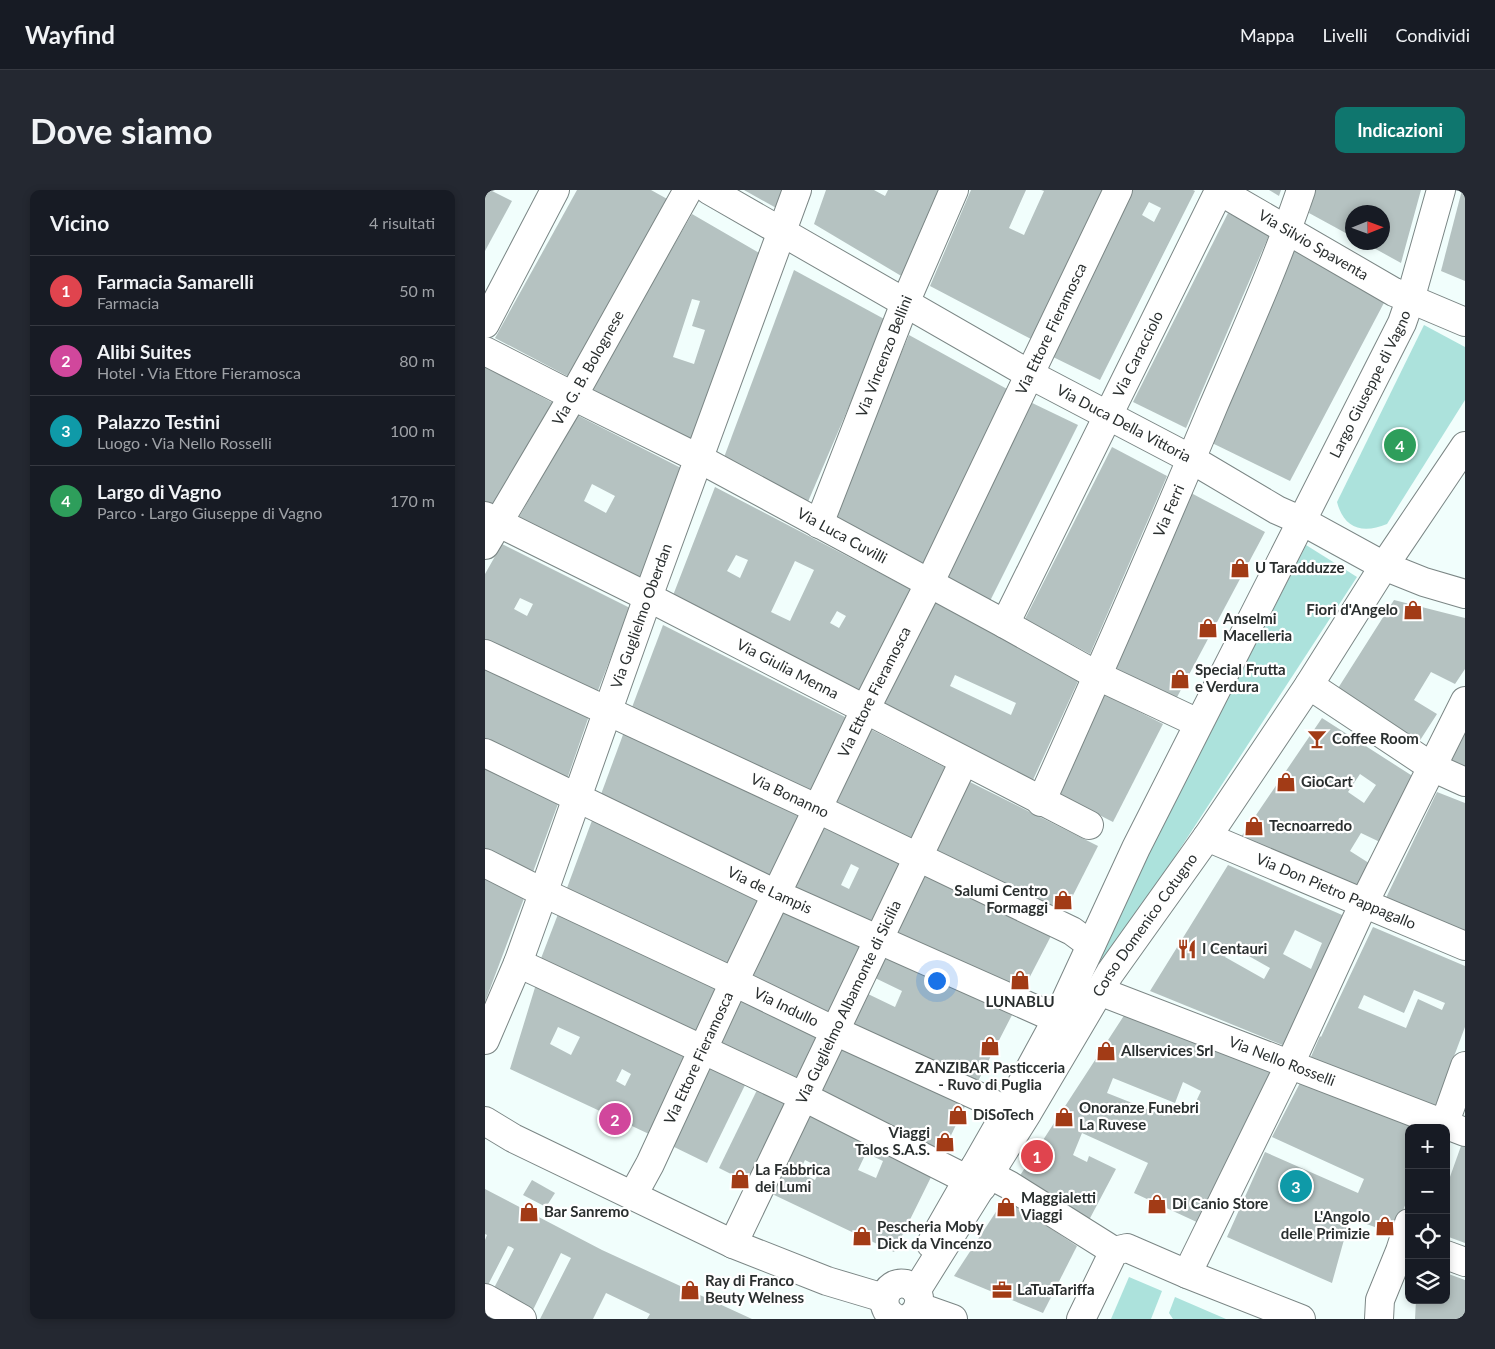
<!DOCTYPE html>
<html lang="it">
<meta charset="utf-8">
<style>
body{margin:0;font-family:Lato,sans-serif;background:#242831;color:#f1f3f6}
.controls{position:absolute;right:15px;bottom:15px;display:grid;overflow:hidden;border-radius:10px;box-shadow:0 2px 8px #0003}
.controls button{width:45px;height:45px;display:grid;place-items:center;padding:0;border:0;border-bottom:1px solid #363941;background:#171b24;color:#f1f3f6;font:25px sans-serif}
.compass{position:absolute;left:860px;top:15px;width:45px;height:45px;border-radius:50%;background:#171b24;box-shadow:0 2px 8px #0003;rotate:89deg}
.you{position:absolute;left:451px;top:790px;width:18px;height:18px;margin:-12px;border:4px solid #fff;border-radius:50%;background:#1a73e8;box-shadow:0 0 0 8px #1a73e833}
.badge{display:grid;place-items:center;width:32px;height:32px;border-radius:50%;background:#0f766e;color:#fff;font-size:16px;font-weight:700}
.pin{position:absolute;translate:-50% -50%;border:2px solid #fff;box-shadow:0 1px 5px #0006}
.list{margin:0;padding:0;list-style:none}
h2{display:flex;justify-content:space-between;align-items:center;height:65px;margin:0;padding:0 20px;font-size:21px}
h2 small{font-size:16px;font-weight:400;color:#9ea1a6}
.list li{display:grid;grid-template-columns:32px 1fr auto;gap:15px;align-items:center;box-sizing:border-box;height:70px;padding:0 20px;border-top:1px solid #363941}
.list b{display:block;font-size:19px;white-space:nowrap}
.list p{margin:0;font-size:16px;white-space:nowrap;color:#9ea1a6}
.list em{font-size:16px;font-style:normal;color:#9ea1a6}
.icon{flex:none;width:28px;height:28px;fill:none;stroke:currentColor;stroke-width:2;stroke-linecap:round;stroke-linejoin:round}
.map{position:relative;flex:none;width:980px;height:1129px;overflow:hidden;border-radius:10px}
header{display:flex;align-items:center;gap:30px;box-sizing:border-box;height:70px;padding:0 25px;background:#171b24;border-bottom:1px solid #363941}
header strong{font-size:24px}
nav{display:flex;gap:28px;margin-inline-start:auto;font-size:18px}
.intro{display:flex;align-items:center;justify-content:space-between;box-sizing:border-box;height:120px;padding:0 30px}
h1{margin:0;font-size:35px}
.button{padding:12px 22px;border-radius:10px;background:#0f766e;color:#fff;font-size:18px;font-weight:700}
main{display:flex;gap:30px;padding:0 30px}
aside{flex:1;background:#171b24;border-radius:10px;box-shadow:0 2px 8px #0003}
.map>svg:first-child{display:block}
</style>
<header>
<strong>Wayfind</strong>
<nav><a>Mappa</a><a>Livelli</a><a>Condividi</a></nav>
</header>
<div class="intro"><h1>Dove siamo</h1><a class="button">Indicazioni</a></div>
<main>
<aside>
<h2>Vicino<small>4 risultati</small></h2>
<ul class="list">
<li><span class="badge" style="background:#e0444e">1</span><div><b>Farmacia Samarelli</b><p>Farmacia</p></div><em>50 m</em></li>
<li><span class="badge" style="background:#d1479c">2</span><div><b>Alibi Suites</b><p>Hotel · Via Ettore Fieramosca</p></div><em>80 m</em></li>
<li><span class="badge" style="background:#0f9aa8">3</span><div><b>Palazzo Testini</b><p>Luogo · Via Nello Rosselli</p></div><em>100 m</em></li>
<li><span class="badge" style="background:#2e9e5b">4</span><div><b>Largo di Vagno</b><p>Parco · Largo Giuseppe di Vagno</p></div><em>170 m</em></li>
</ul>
</aside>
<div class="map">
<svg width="980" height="1129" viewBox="0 0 980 1129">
<rect width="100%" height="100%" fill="#f1fefc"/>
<g fill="#ace2dc">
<path d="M939,135L980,157V210L902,334C878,344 859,339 852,312Z"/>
<path d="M821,355L872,387L620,774L614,775L610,770Z"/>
<path d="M644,1087L677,1101L666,1129H626Z"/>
<path d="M690,1107L741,1129H688L684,1123Z"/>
</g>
<g fill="#b5c2c1" fill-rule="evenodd">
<path d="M0,0H5L27,11L0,61Z"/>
<path d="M92,0H166L184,10L84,187L10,148Z"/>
<path d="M259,0H300L293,19Z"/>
<path d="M341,0H389L400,6L403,0H456L418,87L329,34Z"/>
<path d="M486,0H541L524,38L539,45L559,1L556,0H619L546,149L445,96Z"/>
<path d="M647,0H708L710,1L615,190L564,165ZM664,12L676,18L669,32L657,25Z"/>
<path d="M784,0H796L794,6Z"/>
<path d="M830,0H936L916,73L878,52H898V22H868V47L824,23Z"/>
<path d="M977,0H980V91L956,81Z"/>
<path d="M743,23L784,45L701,238L648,212Z"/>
<path d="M207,24L276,64L207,253L105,200ZM207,109L215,111L207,136L220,140L209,174L188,167Z"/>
<path d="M809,59L901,109L805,291L725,252Z"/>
<path d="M309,80L401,130L322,314L238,270Z"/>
<path d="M424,145L522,199L439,374L346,327Z"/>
<path d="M0,176L68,213L9,315L0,311Z"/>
<path d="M543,211L593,235L505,411L458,386Z"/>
<path d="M92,225L198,279L155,391L33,329ZM107,294L130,306L121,323L99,311Z"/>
<path d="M627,257L682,286L605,464L540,429Z"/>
<path d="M230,297L427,400L377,505L187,408ZM251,365L263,370L255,388L242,381ZM310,371L329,380L305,431L286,422ZM352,421L361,426L354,438L345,433Z"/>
<path d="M706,303L780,342L691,509L629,477Z"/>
<path d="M17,354L145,418L112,503L0,451V384ZM35,408L48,414L42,426L29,419Z"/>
<path d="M909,410L980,428V479L970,494L946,482L929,510L952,524L932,555L850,503Z"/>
<path d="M447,411L594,489L548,590L396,515ZM470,485L531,513L526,525L465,496Z"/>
<path d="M178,435L364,529L326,603L146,520Z"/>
<path d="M0,474L105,523L81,592L0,552Z"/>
<path d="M619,504L678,534L628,632L573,604Z"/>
<path d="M837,528L929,587L897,653L876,643L865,661L887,675L877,698L754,650ZM875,584L891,595L879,613L863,602Z"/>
<path d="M980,538V581L962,574Z"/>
<path d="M385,539L465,580L431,654L348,614Z"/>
<path d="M139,542L318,625L288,690L115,607Z"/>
<path d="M0,576L74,611L48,682L0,660Z"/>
<path d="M479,589L613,656L579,723L447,658Z"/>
<path d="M952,602L980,613V747L899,712Z"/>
<path d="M109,625L279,706L246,776L82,698Z"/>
<path d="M338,635L420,674L390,737L309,698ZM366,674L374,678L364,699L356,695Z"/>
<path d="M743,675L864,728L800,856L665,801ZM810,740L837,753L826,779L798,764ZM746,756L785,778L779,789L740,767Z"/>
<path d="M439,683L567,744L536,804L410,745Z"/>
<path d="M0,684L41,703L0,812Z"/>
<path d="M301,716L382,755L348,825L267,786Z"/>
<path d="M75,719L236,795L213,845L55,771Z"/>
<path d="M888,737L980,776V837L950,917L888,892L887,894L825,869L835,846L836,847ZM929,800L960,813L957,820L933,809L921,838L873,818L879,805L919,823Z"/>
<path d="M396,764L527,825L492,893L363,832L383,804L410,817L417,801L386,786Z"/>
<path d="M52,791L203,863L164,944L25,879ZM73,837L95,847L86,865L65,854ZM137,879L146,884L140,896L131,891Z"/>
<path d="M258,806L342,847L318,896L234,855Z"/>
<path d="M640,824L789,881L716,1034L649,1003L663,973L597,943L588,965L602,972L604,966L631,979L603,1032L534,987ZM628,888L690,913L698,892L716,901L706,922L686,913L680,926L622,903Z"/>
<path d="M355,852L482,912L458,962L332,902Z"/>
<path d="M224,875L261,893L222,973L185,955Z"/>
<path d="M815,893L936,938H924V1005L909,1044L865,1028L847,1093L742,1047L780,962L873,1003L879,989L787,947Z"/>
<path d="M273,898L308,912L268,995L234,978Z"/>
<path d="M323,920L450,979L409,1062L285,1003ZM381,963L398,971L391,988L373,980ZM320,970L336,978L330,990L314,982Z"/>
<path d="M976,956L980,957V1053L961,1046V998Z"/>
<path d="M47,990L70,1003L61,1017L38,1005Z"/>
<path d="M0,999L117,1060L267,1129H162L165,1124L121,1103L108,1129H55L86,1068L76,1063L46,1124L8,1100L29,1059L26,1057L23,1056L2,1097L0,1096V1050L2,1045L0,1044Z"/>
<path d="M520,1008L592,1056L558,1123L469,1086Z"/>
<path d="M961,1083L980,1090V1129H930L931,1110H961Z"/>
</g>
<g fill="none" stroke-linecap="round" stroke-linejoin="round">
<defs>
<g id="minor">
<path id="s1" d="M224,0L544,184L706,269L792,320L817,331L899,376"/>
<path id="s2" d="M733,0L909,102L980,132"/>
<path d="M0,134L70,0"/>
<path id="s3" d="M0,161L88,206L213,268L520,434L613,486L713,533"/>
<path id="s4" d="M0,326L163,407L604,635"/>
<path id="s5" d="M334,334L420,113L469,0"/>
<path id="s6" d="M0,355L88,206L203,0"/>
<path id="s7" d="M520,434L734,1"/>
<path id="s8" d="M0,464L333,619L587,741L606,755"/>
<path d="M824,495L947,577L980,592"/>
<path id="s9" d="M0,563L291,704L572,829"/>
<path id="s10" d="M556,612C615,481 673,349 728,217C759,145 791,74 816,0"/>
<path id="s11" d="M722,647L980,756"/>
<path id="s12" d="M0,673L59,703L249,792L350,841L499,909L537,930"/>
<path d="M33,773L319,907L497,997"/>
<path id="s13" d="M614,801L980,942"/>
<path id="s14" d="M0,850L33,773L60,698L163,407L312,0"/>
<path d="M958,938L980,876"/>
<path d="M490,977L524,995L629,1061"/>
<path id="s15" d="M148,1005L165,974L249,792L380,520L444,394L633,0"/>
<path id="s16" d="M248,1054L479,571"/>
<path id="s17" d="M446,1054L522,921L572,829L651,658L917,133L925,110L956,0"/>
<path d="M961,1065L980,1072"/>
<path d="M702,1084L805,874L879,713L980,511"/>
<path d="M0,1108L37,1129"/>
<path d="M894,1129L895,1110L915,1061L924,1033"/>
</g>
<g id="major">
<path d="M899,376L939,392L980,404"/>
<path d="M0,931L28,948L248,1054L342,1091L399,1108"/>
<path id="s18" d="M431,1101L543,922L625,783L722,647L824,495L899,376L980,256"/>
<path d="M434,1117L468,1129"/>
<path d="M413,1129C390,1121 399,1089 421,1094C440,1099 437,1123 421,1129"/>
<path d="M596,1129L629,1061L642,1058L702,1084L816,1129"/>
</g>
</defs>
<use href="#minor" stroke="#7b8685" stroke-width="30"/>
<use href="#major" stroke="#7b8685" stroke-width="30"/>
<use href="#minor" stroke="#fff" stroke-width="28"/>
<use href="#major" stroke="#fff" stroke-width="28"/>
</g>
<defs>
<symbol id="shop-bare" viewBox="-9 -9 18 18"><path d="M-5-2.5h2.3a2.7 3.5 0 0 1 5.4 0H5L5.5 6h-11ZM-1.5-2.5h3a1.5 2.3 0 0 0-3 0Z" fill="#a23b16" stroke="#fff" stroke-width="2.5" paint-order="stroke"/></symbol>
<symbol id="bar-bare" viewBox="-9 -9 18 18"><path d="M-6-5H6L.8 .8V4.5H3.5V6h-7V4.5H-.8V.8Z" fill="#a23b16" stroke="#fff" stroke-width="2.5" paint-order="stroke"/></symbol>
<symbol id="restaurant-bare" viewBox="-9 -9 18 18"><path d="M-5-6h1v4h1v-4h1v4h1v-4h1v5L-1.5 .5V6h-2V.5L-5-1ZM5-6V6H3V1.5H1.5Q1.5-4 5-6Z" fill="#a23b16" stroke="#fff" stroke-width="2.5" paint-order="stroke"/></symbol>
<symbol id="office-bare" viewBox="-9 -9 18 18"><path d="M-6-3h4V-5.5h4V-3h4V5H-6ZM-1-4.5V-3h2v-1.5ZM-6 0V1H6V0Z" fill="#a23b16" stroke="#fff" stroke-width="2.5" paint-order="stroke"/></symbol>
</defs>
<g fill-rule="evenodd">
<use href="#shop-bare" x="741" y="364" width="28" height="28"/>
<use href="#shop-bare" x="914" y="406" width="28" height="28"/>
<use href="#shop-bare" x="709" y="424" width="28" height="28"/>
<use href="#shop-bare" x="681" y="475" width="28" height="28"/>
<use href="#bar-bare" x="818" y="535" width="28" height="28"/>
<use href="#shop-bare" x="787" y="578" width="28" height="28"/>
<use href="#shop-bare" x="755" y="622" width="28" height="28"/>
<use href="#shop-bare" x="564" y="696" width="28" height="28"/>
<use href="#restaurant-bare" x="688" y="745" width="28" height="28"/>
<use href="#shop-bare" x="521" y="776" width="28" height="28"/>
<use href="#shop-bare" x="491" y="842" width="28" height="28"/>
<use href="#shop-bare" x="607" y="847" width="28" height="28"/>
<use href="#shop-bare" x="459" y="911" width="28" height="28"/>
<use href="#shop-bare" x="565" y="913" width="28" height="28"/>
<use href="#shop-bare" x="446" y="938" width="28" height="28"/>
<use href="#shop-bare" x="241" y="975" width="28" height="28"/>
<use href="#shop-bare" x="658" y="1000" width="28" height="28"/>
<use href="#shop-bare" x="507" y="1003" width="28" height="28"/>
<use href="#shop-bare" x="30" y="1008" width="28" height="28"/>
<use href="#shop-bare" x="886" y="1022" width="28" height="28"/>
<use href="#shop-bare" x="363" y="1032" width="28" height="28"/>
<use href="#shop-bare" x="191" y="1086" width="28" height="28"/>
<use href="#office-bare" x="503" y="1086" width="28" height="28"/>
</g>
<g text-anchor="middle" stroke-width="4.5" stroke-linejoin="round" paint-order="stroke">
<g font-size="15" fill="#2a2f2f" stroke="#fff">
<text dy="5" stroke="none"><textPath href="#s2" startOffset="110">Via Silvio Spaventa</textPath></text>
<text dy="5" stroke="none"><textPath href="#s15" startOffset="962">Via Ettore Fieramosca</textPath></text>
<text dy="5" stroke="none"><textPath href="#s7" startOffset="301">Via Caracciolo</textPath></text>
<text dy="5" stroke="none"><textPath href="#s5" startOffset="180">Via Vincenzo Bellini</textPath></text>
<text dy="5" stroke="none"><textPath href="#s6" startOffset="205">Via G. B. Bolognese</textPath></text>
<text dy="5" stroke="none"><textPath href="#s17" startOffset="966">Largo Giuseppe di Vagno</textPath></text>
<text dy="5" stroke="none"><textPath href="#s1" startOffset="476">Via Duca Della Vittoria</textPath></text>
<text dy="5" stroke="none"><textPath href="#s10" startOffset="318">Via Ferri</textPath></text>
<text dy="5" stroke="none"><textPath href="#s3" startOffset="402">Via Luca Cuvilli</textPath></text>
<text dy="5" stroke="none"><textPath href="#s14" startOffset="452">Via Guglielmo Oberdan</textPath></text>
<text dy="5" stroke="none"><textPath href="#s4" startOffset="339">Via Giulia Menna</textPath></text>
<text dy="5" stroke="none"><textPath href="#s15" startOffset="558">Via Ettore Fieramosca</textPath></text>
<text dy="5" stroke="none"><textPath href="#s8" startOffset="336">Via Bonanno</textPath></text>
<text dy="5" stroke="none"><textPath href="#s9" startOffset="316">Via de Lampis</textPath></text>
<text dy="5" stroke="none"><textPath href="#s11" startOffset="140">Via Don Pietro Pappagallo</textPath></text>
<text dy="5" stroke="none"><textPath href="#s18" startOffset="432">Corso Domenico Cotugno</textPath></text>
<text dy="5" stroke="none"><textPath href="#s16" startOffset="268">Via Guglielmo Albamonte di Sicilia</textPath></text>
<text dy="5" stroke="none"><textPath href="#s12" startOffset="334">Via Indullo</textPath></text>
<text dy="5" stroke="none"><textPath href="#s15" startOffset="152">Via Ettore Fieramosca</textPath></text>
<text dy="5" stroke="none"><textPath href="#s13" startOffset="196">Via Nello Rosselli</textPath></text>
</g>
<g font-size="15" font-weight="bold" fill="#2a2f2f" stroke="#fff" text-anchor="start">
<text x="770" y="383">U Taradduzze</text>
<text x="913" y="425" text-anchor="end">Fiori d'Angelo</text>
<text x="738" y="434">Anselmi<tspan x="738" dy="17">Macelleria</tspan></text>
<text x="710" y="485">Special Frutta<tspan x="710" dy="17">e Verdura</tspan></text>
<text x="847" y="554">Coffee Room</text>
<text x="816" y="597">GioCart</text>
<text x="784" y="641">Tecnoarredo</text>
<text x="563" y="706" text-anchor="end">Salumi Centro<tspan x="563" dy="17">Formaggi</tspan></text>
<text x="717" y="764">I Centauri</text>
<text x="535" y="817" text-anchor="middle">LUNABLU</text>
<text x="636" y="866">Allservices Srl</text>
<text x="505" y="883" text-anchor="middle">ZANZIBAR Pasticceria<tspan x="505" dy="17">- Ruvo di Puglia</tspan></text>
<text x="594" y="923">Onoranze Funebri<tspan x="594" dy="17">La Ruvese</tspan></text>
<text x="488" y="930">DiSoTech</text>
<text x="445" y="948" text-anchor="end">Viaggi<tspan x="445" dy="17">Talos S.A.S.</tspan></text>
<text x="270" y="985">La Fabbrica<tspan x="270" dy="17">dei Lumi</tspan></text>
<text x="536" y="1013">Maggialetti<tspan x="536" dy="17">Viaggi</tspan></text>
<text x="687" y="1019">Di Canio Store</text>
<text x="59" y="1027">Bar Sanremo</text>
<text x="885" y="1032" text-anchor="end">L'Angolo<tspan x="885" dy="17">delle Primizie</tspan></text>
<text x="392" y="1042">Pescheria Moby<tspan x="392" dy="17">Dick da Vincenzo</tspan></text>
<text x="220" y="1096">Ray di Franco<tspan x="220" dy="17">Beuty Welness</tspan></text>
<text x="532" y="1105">LaTuaTariffa</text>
</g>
</g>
</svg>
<div class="controls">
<button>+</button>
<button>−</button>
<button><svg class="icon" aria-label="locate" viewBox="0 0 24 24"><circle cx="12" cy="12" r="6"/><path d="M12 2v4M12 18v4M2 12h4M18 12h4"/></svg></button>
<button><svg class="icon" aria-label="layers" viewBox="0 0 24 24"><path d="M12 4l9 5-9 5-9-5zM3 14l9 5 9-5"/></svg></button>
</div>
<svg class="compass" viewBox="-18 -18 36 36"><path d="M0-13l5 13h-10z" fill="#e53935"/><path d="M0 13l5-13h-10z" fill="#9ea1a6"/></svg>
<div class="you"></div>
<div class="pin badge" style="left:552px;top:966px;background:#e0444e">1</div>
<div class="pin badge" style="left:130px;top:929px;background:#d1479c">2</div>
<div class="pin badge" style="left:811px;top:996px;background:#0f9aa8">3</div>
<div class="pin badge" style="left:915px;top:255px;background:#2e9e5b">4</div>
</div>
</main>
